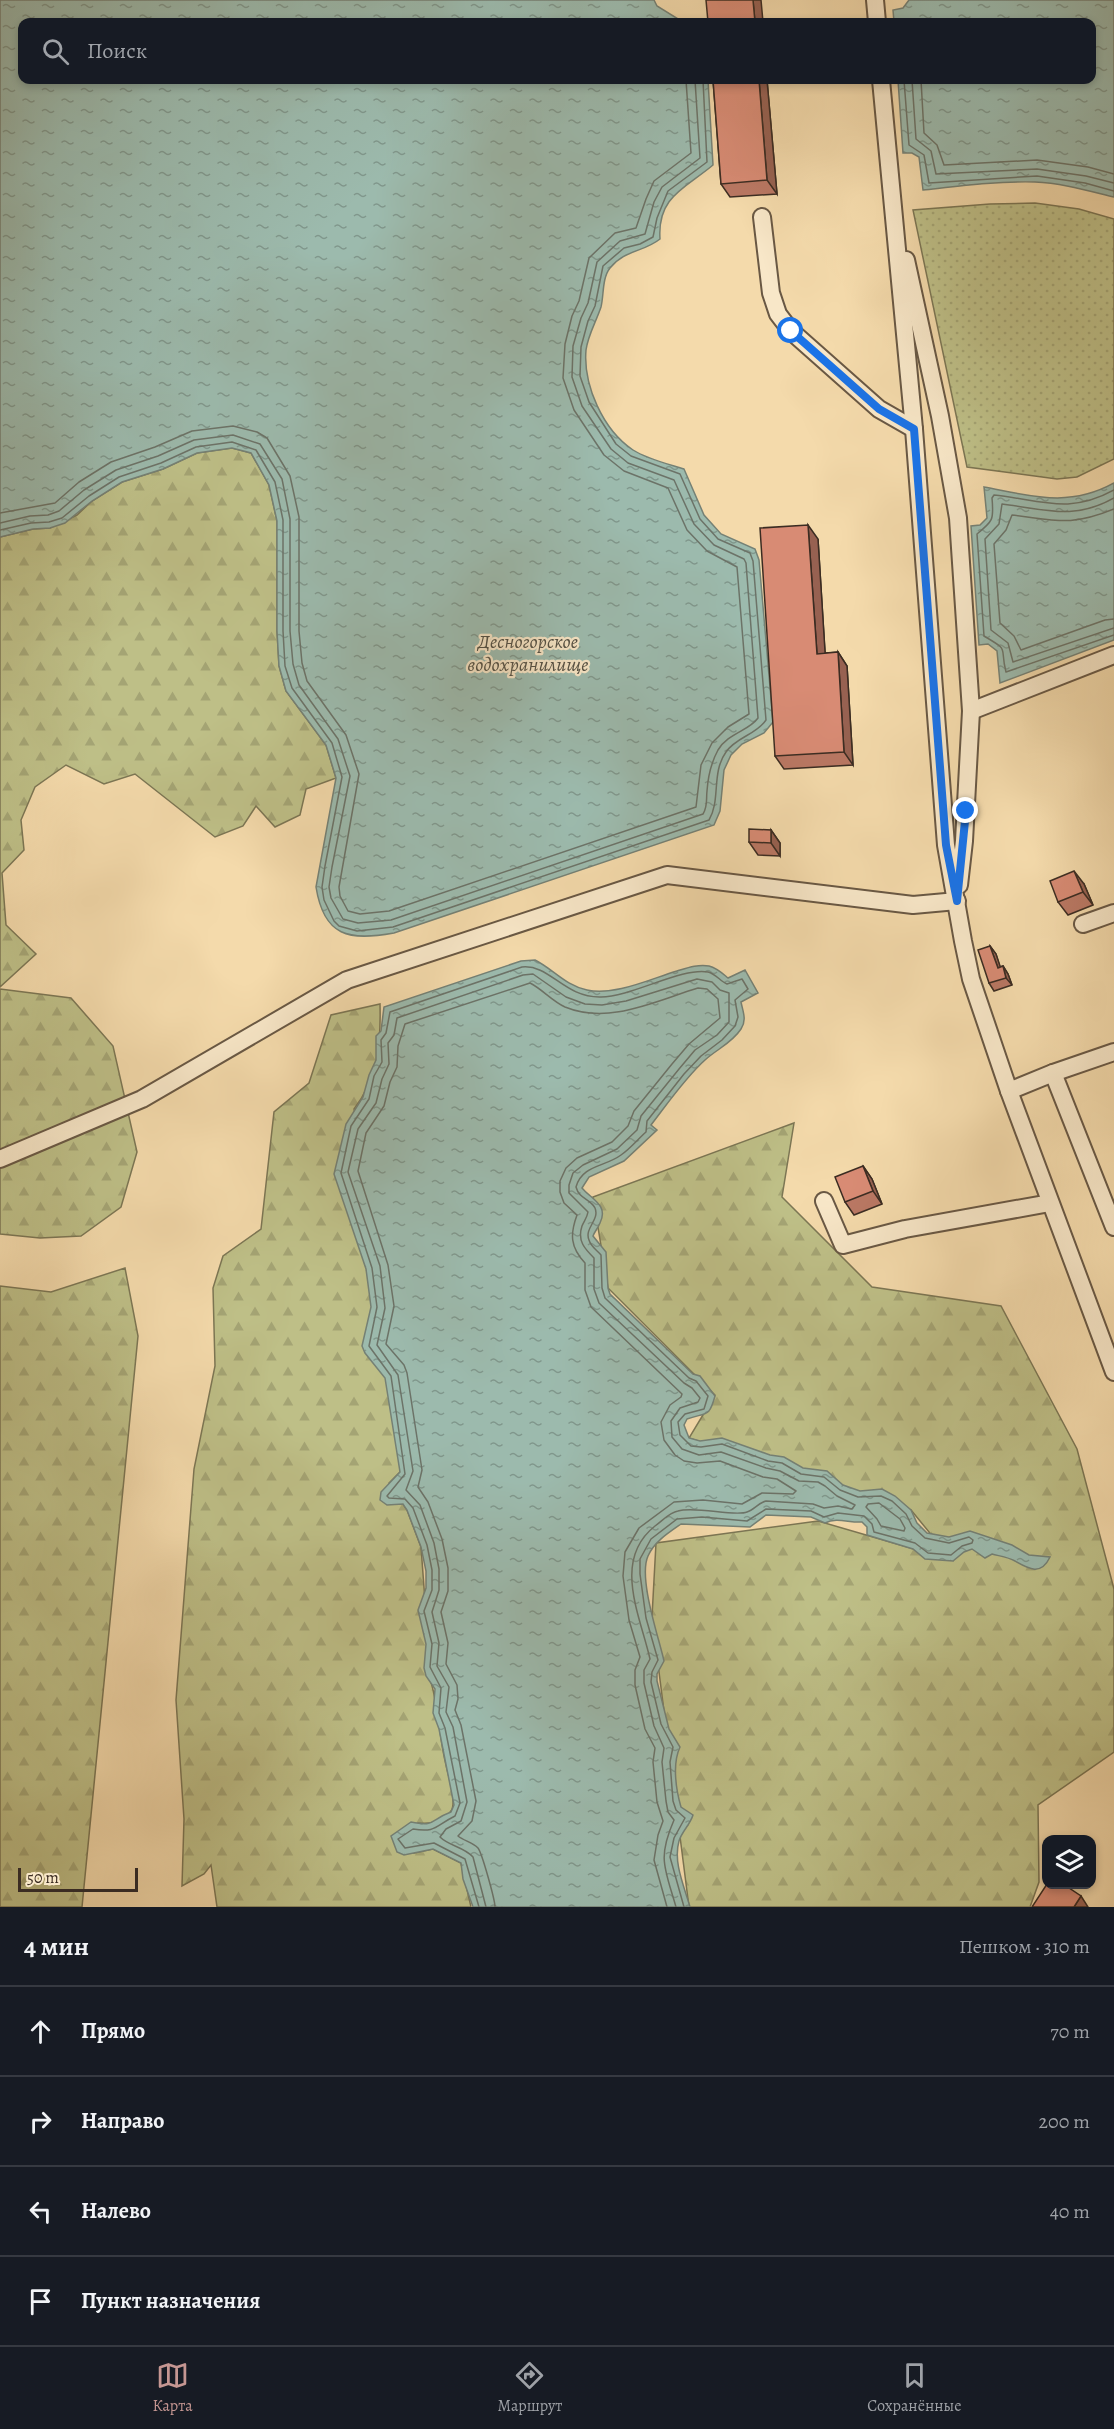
<!DOCTYPE html>
<html lang="ru">
<meta charset="utf-8">
<style>
body{margin:0;font-family:Alegreya,serif;background:#20242c;color:#f1f3f6}
.controls{position:absolute;right:18px;bottom:18px;display:grid;overflow:hidden;border-radius:12px;box-shadow:0 3px 9px #0003}
.controls button{width:54px;height:54px;display:grid;place-items:center;padding:0;border:0;border-bottom:2px solid #363941;background:#171b24;color:#f1f3f6;font:30px sans-serif}
.scale{position:absolute;left:18px;bottom:15px;width:120px;box-sizing:border-box;padding-left:6px;border:3px solid #3b2c22;border-top:0;font-size:16px;line-height:21px;white-space:nowrap;color:#3b2c22;-webkit-text-stroke:4px #f8e7c8;paint-order:stroke}
.stop{position:absolute;width:18px;height:18px;margin:-14px;border:4px solid #1a73e8;border-radius:50%;background:#fff}
.stop.end{background:#1a73e8;border-color:#fff;box-shadow:0 2px 6px #0008}
.list{margin:0;padding:0;list-style:none}
h2{display:flex;justify-content:space-between;align-items:center;height:78px;margin:0;padding:0 24px;font-size:26px}
h2 small{font-size:20px;font-weight:400;color:#9ea1a6}
.list li{display:grid;grid-template-columns:39px 1fr auto;gap:18px;align-items:center;box-sizing:border-box;height:90px;padding:0 24px;border-top:2px solid #363941}
.list b{display:block;font-size:22px;white-space:nowrap}
.list em{font-size:20px;font-style:normal;color:#9ea1a6}
.icon{flex:none;width:33px;height:33px;fill:none;stroke:currentColor;stroke-width:2;stroke-linecap:round;stroke-linejoin:round}
.map{position:relative;flex:none;width:1114px;height:1907px;overflow:hidden}
.search{position:absolute;background:#171b24;box-shadow:0 3px 9px #0003;left:18px;right:18px;top:18px;height:66px;display:flex;align-items:center;gap:15px;box-sizing:border-box;padding:0 21px;border-radius:12px;color:#9ea1a6;font-size:22px}
.sheet{height:438px;background:#171b24}
nav{display:flex;justify-content:space-around;align-items:center;box-sizing:border-box;height:84px;border-top:2px solid #363941;background:#171b24;font-size:16px;color:#9ea1a6}
nav a{display:grid;justify-items:center;gap:3px}
nav .on{color:#c59692}
.map>svg:first-child{display:block}
</style>
<div class="map">
<svg width="1114" height="1907" viewBox="0 0 1114 1907">
<defs>
<pattern id="grass-dots" width="8" height="8" patternUnits="userSpaceOnUse" patternTransform="scale(1.5)"><rect width="8" height="8" fill="#bebf87"/><path d="M2 2h.1M6 6h.1" fill="none" stroke="#a4a474" stroke-width="1.8" stroke-linecap="round"/></pattern>
<pattern id="forest-firs" width="22" height="20" patternUnits="userSpaceOnUse" patternTransform="scale(1.5)"><rect width="22" height="20" fill="#bebf87"/><path d="M5 1l3.5 6h-7zM16 11l3.5 6h-7z" fill="#a4a474"/></pattern>
<pattern id="water-ripples" width="26" height="14" patternUnits="userSpaceOnUse" patternTransform="scale(1.5)"><rect width="26" height="14" fill="#9cbaad"/><path d="M2 4q2-2 4 0t4 0M15 11q2-2 4 0t4 0" fill="none" stroke="#80978c"/></pattern>
</defs>
<rect width="100%" height="100%" fill="#f4daab"/>
<filter id="stains"><feTurbulence type="fractalNoise" baseFrequency=".00333" numOctaves="4"/><feColorMatrix values="0 0 0 0 .2 0 0 0 0 .09 0 0 0 0 .02 0 0 0 .5 -.17"/></filter>
<radialGradient id="worn" r=".72"><stop offset=".6" stop-color="#630" stop-opacity="0"/><stop offset="1" stop-color="#630" stop-opacity=".3"/></radialGradient>
<path fill="url(#grass-dots)" stroke="#7c7654" stroke-width="1.5" d="M1035,203L1079,209L1114,219V459L1077,477L1057,479L967,467L913,210L990,204Z"/>
<g fill="url(#forest-firs)" stroke="#7c7654" stroke-width="1.5">
<path d="M232,448L251,453L269,485L277,521V631L279,666L286,691L326,745L336,778L306,789L300,815L275,827L256,806L243,826L215,837L135,774L104,784L66,765L35,787L21,820L24,850L2,873L6,925L36,954L0,987V537L33,529L50,528L77,515L92,501L122,482L163,469L197,453Z"/>
<path d="M0,989L71,998L113,1046L137,1152L121,1207L81,1236L40,1238L0,1234Z"/>
<path d="M380,1004C381,1042 378,1078 354,1109L404,1385L400,1472L389,1483L407,1510L421,1547L431,1682C439,1709 439,1738 446,1765C448,1775 457,1803 451,1811C444,1822 430,1824 418,1823L414,1853L433,1849L461,1863L471,1907H217L211,1865L204,1874L182,1886L184,1819L176,1700L194,1469L215,1366L213,1288L223,1256L261,1229L274,1112L309,1083L331,1015Z"/>
<path d="M794,1123L782,1197L872,1287L1001,1306L1077,1449L1114,1589V1752L1038,1805L1039,1882L1030,1907H689L652,1617L656,1543L818,1521L952,1560L911,1510L689,1438L715,1395L608,1288L593,1197Z"/>
<path d="M125,1268L138,1336L82,1907H0V1286L51,1292Z"/>
</g>
<g fill="url(#water-ripples)" stroke="#758175" stroke-width="1.5">
<path d="M0,0H654L657,6L683,22H22V80H708L713,165C686,188 657,196 660,239C644,252 624,250 610,268C602,278 604,295 601,307C596,322 588,335 586,350C583,385 603,430 633,450C647,459 668,464 684,469L704,515L721,534L755,549L759,560L773,722L764,733L742,744L731,755L724,770L720,811L714,825L394,933C349,941 324,937 316,887L336,778L326,745L286,691L279,666L277,631V521L269,485L251,453L232,448L197,453L163,469L122,482L92,501L65,523L50,528L33,529L0,537Z"/>
<path d="M909,0H1114V197C1089,191 1062,183 1035,182C998,181 960,186 923,190L919,157L912,153H903L898,80H1092V22H894L893,10L903,8Z"/>
<path d="M1114,483V640L1000,683L997,651L988,644L979,645L971,526L980,525L987,518L984,487C1032,496 1069,508 1114,483Z"/>
<path d="M535,960C553,969 566,986 587,990C615,996 650,979 677,971C687,968 698,964 709,966C717,968 722,973 728,978L745,970L758,993L741,1002C743,1012 747,1020 741,1029C732,1043 717,1049 705,1060C685,1078 668,1103 651,1125L657,1130L624,1161L589,1177L582,1188C591,1199 609,1205 600,1223C598,1228 595,1231 593,1236L606,1252L608,1288L610,1294L693,1374L700,1376L715,1396C709,1418 707,1412 687,1419L684,1425L689,1438L700,1441L722,1438L770,1455L784,1457L803,1468L827,1471L843,1485L860,1491L882,1489L895,1496L911,1510L917,1523L927,1533L949,1537L970,1531L1012,1545L1029,1555L1050,1557C1041,1576 1029,1569 1015,1561C1008,1557 999,1556 992,1554L985,1558L972,1549L964,1552L953,1561L925,1559L913,1549L867,1535V1527L862,1522C849,1523 837,1517 825,1523L811,1517L766,1515L750,1527L681,1524C668,1533 654,1542 648,1556C638,1578 659,1638 664,1661L657,1674V1681L669,1729L680,1747C672,1764 676,1790 681,1807L693,1815C690,1825 682,1831 679,1841C673,1862 684,1886 690,1907H473L463,1879L461,1863L433,1849L404,1855L397,1852L391,1836L411,1822C437,1827 429,1820 451,1812L454,1805L439,1729L433,1713L435,1689L426,1676L424,1668L426,1644L418,1610L426,1588V1571L421,1547L407,1510L403,1504L387,1505L380,1500L381,1492L400,1472L385,1378L365,1353L362,1346L371,1307L366,1269L334,1174L346,1124L363,1097L369,1075L376,1060V1036L381,1031L384,1007L521,961Z"/>
</g>
<g fill="none" stroke-linecap="round" stroke-linejoin="round">
<g stroke="#6c7368" stroke-width="1.5">
<path d="M904,80L909,145L924,155L929,183L1037,176L1085,183L1114,191"/>
<path d="M912,80L916,139L931,151L936,174L1037,169L1086,176L1114,183"/>
<path d="M921,80L924,133L937,145L944,165L1037,160L1088,167L1114,174"/>
<path d="M1114,490C1069,515 1041,500 994,495L992,498C994,520 993,521 977,534L984,636C1011,652 999,645 1006,672L1114,635"/>
<path d="M1114,498C1074,521 1044,509 1002,504L999,524L985,539L991,630L1008,643L1013,662L1114,628"/>
<path d="M1114,509C1070,527 1056,520 1012,515L1006,530L994,544L1000,623L1014,636L1021,650L1105,620L1114,619"/>
<path d="M0,513L55,503L79,482L111,462L155,447L192,431L233,426L257,432L267,438L290,476L299,517V631L302,663L307,681L346,735L359,774L339,887L340,896L348,911L360,914L389,911L696,807L701,765L712,743L728,727L749,714L737,567L707,551L687,530L668,488L624,471L604,455L574,410L563,378L565,344L572,316L579,301L589,258L615,233L636,228L646,199L654,181L691,153L686,80"/>
<path d="M0,523L30,516L48,515L59,511L84,490L116,470L158,456L194,440L233,435L260,444L282,479L290,519V631L293,664L299,685L338,739L350,776L332,867L329,887L331,898L343,919L358,923L391,920L703,814C708,806 706,799 707,791C708,776 711,763 718,750C728,733 749,731 758,718L746,563L744,559L714,545L694,524L674,480L628,463L611,449L582,406L572,377L573,346L581,318L588,303L597,262L620,241L645,234L654,202L662,187L700,158L695,80"/>
<path d="M0,530L31,523L49,522L62,518L89,496L119,477L161,463L196,447L232,442L256,450L275,482L283,520V631L285,666L292,688L332,743L342,777L325,866L322,887L324,900L334,921L339,926L357,931L393,927L709,820C721,800 711,773 726,752C736,737 756,735 766,720L753,561L750,553L718,539L700,519L680,474L631,456L616,444L589,402L580,376L581,347L588,321L595,306L603,266L624,248L640,244L653,237L657,218L668,191L707,162L703,80"/>
<path d="M879,1503L900,1519L905,1528L904,1531L881,1526L877,1519L866,1507L868,1504Z"/>
<path d="M479,1907L465,1859L434,1843L405,1848L398,1839L413,1829C436,1833 435,1826 455,1816L460,1803L445,1728L439,1713L441,1688L430,1667L432,1644L424,1611L432,1590V1570L427,1545L413,1508L405,1499L389,1498L387,1496L405,1474L391,1376L369,1346L377,1307L372,1268L341,1173L351,1126L369,1099L374,1076L382,1062L381,1040L386,1033L390,1012L522,967C550,964 564,998 601,997C631,997 682,967 708,972C716,974 720,981 727,984L742,979L748,989L735,1000L738,1017L735,1026L722,1040L701,1056L684,1074L647,1121L646,1132C638,1139 630,1149 621,1155C605,1167 582,1165 576,1187C579,1199 591,1199 595,1208C600,1220 584,1228 589,1240C591,1247 597,1250 601,1255L602,1288L605,1298L689,1378L696,1381L708,1396L704,1409L685,1414L678,1422L680,1435L691,1446L701,1447L722,1444L768,1461L782,1463L801,1474L824,1477L840,1490L858,1497L881,1496L892,1501L906,1514L912,1526L925,1538L949,1543L969,1537L973,1540L972,1543L962,1546L951,1555L928,1553L915,1543L874,1532L872,1524L864,1516L838,1513L824,1517L811,1511L766,1509L747,1521L702,1517L677,1519L651,1539L640,1559V1574L646,1618L658,1660L652,1672L651,1682L661,1724L673,1747L670,1762L673,1801L676,1810L685,1818L674,1838L670,1857L684,1907"/>
<path d="M486,1907L473,1857C464,1847 449,1846 440,1837L446,1829L461,1821L467,1802L453,1727L446,1712L449,1687L437,1666L439,1643L432,1612L439,1590V1569L434,1543L420,1505L406,1490L413,1471L398,1375L377,1345L385,1308L380,1266L348,1172L358,1129L376,1103L382,1079L389,1064L388,1043L394,1035L397,1018L523,975L533,974L566,997L585,1004L602,1005L626,1001L697,979L712,982L720,990L729,993V1022L717,1035L695,1050L679,1069L641,1116L637,1130L617,1149L583,1165L573,1173L569,1185V1193L588,1212C587,1218 584,1221 582,1226C577,1241 585,1249 594,1258V1289L599,1303L684,1383L692,1388L700,1398L698,1402L680,1408L671,1421L672,1437L682,1449L699,1455L721,1452L766,1468L780,1471L799,1481L818,1482L825,1486L837,1496L855,1505L852,1509L838,1506L824,1508L813,1504L766,1501C758,1503 754,1510 747,1512C735,1517 696,1506 678,1511C670,1512 662,1521 655,1526C612,1560 640,1615 650,1659L644,1670V1683L654,1726L664,1748L662,1762L666,1801L668,1812L674,1820C657,1859 665,1868 676,1907"/>
<path d="M495,1907C495,1900 482,1853 478,1848C472,1842 464,1841 458,1836L472,1821L476,1801L461,1725L455,1710L458,1699L457,1685L446,1664L448,1643L441,1612L448,1591V1568L442,1539L428,1502L418,1487L422,1470L407,1373L404,1365L386,1344L394,1306L388,1265L358,1171L366,1133L384,1106L390,1082L397,1067L398,1046L405,1024L530,983C542,989 552,1001 565,1007C609,1025 655,1001 698,988L707,989L718,999L720,1018L689,1044L672,1064L634,1111L628,1126L612,1142L577,1158L566,1168L560,1181V1192L564,1203L577,1215C570,1234 570,1247 585,1263V1290L591,1307L682,1394L681,1397L670,1405L661,1422L664,1440L675,1455L684,1461L697,1463L720,1461L763,1477L777,1479L796,1491L793,1494L762,1493L742,1504L703,1500L674,1502L639,1528L625,1552L623,1576L629,1620L640,1657L635,1670V1685L645,1729L655,1748L653,1762L657,1802L663,1821L658,1835L654,1860L667,1907"/>
</g>
<defs>
<g id="minor">
<path d="M875,0L877,22"/>
<path d="M881,80L914,429L946,845L963,941L971,979L1009,1091L1114,1372"/>
<path d="M762,217L771,293L778,314L791,331L879,409L914,429"/>
<path d="M906,260L940,416L958,518L971,711L964,841L959,885"/>
<path d="M971,711L1114,655"/>
<path d="M1083,924L1114,913"/>
<path d="M1053,1073L1114,1227"/>
<path d="M1009,1091L1053,1073L1114,1052"/>
<path d="M0,1159L142,1099L347,980L667,875L913,905L957,901"/>
<path d="M824,1201L843,1245L905,1229L1050,1203"/>
</g>
</defs>
<use href="#minor" stroke="#695844" stroke-width="20"/>
<use href="#minor" stroke="#f8e7c8" stroke-width="16"/>
</g>
<g fill="#ba7864" stroke="#3b2c22" stroke-width="1.5">
<path d="M713,80H767L777,194L730,197L721,184Z"/>
<path d="M818,539L825,653L838,652L847,666L853,765L784,769L775,756Z"/>
<path d="M771,830L780,843V856L758,855L749,842Z"/>
<path d="M1084,884L1093,905L1068,915L1058,902Z"/>
<path d="M990,946L996,954L1000,967L1003,966L1008,974L1012,985L994,991L989,983Z"/>
<path d="M863,1166L872,1179L882,1204L854,1215L845,1202Z"/>
</g>
<g fill="#976151" stroke="#3b2c22" stroke-width="1.5">
<path d="M753,0H761L763,22H755Z"/>
<path d="M759,80H767L777,194L767,180Z"/>
<path d="M808,525L818,539L826,667L817,654Z"/>
<path d="M838,652L847,666L853,765L844,752Z"/>
<path d="M771,830L780,843V856L771,843Z"/>
<path d="M1074,871L1084,884L1093,905L1083,892Z"/>
<path d="M990,946L996,954L1003,975L998,968Z"/>
<path d="M1003,966L1008,974L1012,985L1006,978Z"/>
<path d="M863,1166L872,1179L882,1204L873,1191Z"/>
<path d="M1081,1896L1088,1907H1074Z"/>
</g>
<g fill="#d88b74" stroke="#3b2c22" stroke-width="1.5">
<path d="M706,0H753L755,22H708Z"/>
<path d="M713,80H759L767,180L721,184Z"/>
<path d="M808,525L817,654L838,652L844,752L775,756L760,528Z"/>
<path d="M749,829L771,830V843L749,842Z"/>
<path d="M1074,871L1083,892L1058,902L1050,881Z"/>
<path d="M990,946L998,968L1003,966L1006,978L989,983L978,950Z"/>
<path d="M863,1166L873,1191L845,1202L835,1177Z"/>
<path d="M1047,1884H1063L1081,1896L1074,1907H1032Z"/>
</g>
<g fill="none" stroke-linecap="round" stroke-linejoin="round">
<path stroke="#1a73e8" stroke-width="8" d="M791,331L879,409L914,429L946,845L957,901L966,811"/>
</g>
<g text-anchor="middle" stroke-width="4.5" stroke-linejoin="round" paint-order="stroke">
<g font-size="20" font-style="italic" fill="#535045" stroke="#f8e7c8">
<text x="528" y="648">Десногорское<tspan x="528" dy="23">водохранилище</tspan></text>
</g>
</g>
<rect width="100%" height="100%" filter="url(#stains)"/>
<rect width="100%" height="100%" fill="url(#worn)"/>
</svg>
<div class="controls">
<button><svg class="icon" aria-label="layers" viewBox="0 0 24 24"><path d="M12 4l9 5-9 5-9-5zM3 14l9 5 9-5"/></svg></button>
</div>
<div class="scale">50 m</div>
<div class="stop" style="left:791px;top:331px"></div>
<div class="stop end" style="left:966px;top:811px"></div>
<div class="search"><svg class="icon" aria-label="search" viewBox="0 0 24 24"><circle cx="10" cy="10" r="6"/><path d="M15 15l6 6"/></svg>Поиск</div>
</div>
<section class="sheet">
<h2>4 мин<small>Пешком · 310 m</small></h2>
<ul class="list">
<li><svg class="icon" aria-label="ahead" viewBox="0 0 24 24"><path d="M12 20V5M6 11l6-6 6 6"/></svg><div><b>Прямо</b></div><em>70 m</em></li>
<li><svg class="icon" aria-label="right" viewBox="0 0 24 24"><path d="M7 20v-9h11M14 6l5 5-5 5"/></svg><div><b>Направо</b></div><em>200 m</em></li>
<li><svg class="icon" aria-label="left" viewBox="0 0 24 24"><path d="M17 20v-9H6M10 6l-5 5 5 5"/></svg><div><b>Налево</b></div><em>40 m</em></li>
<li><svg class="icon" aria-label="arrive" viewBox="0 0 24 24"><path d="M6 21V4h12l-3 4 3 4H6"/></svg><div><b>Пункт назначения</b></div></li>
</ul>
</section>
<nav>
<a class="on"><svg class="icon" aria-label="map" viewBox="0 0 24 24"><path d="M3 6l6-2 6 2 6-2v14l-6 2-6-2-6 2zM9 4v14M15 6v14"/></svg>Карта</a>
<a><svg class="icon" aria-label="directions" viewBox="0 0 24 24"><path d="M12 3l9 9-9 9-9-9zM9 14v-3h6M13 9l2 2-2 2"/></svg>Маршрут</a>
<a><svg class="icon" aria-label="saved" viewBox="0 0 24 24"><path d="M7 4h10v16l-5-4-5 4z"/></svg>Сохранённые</a>
</nav>
